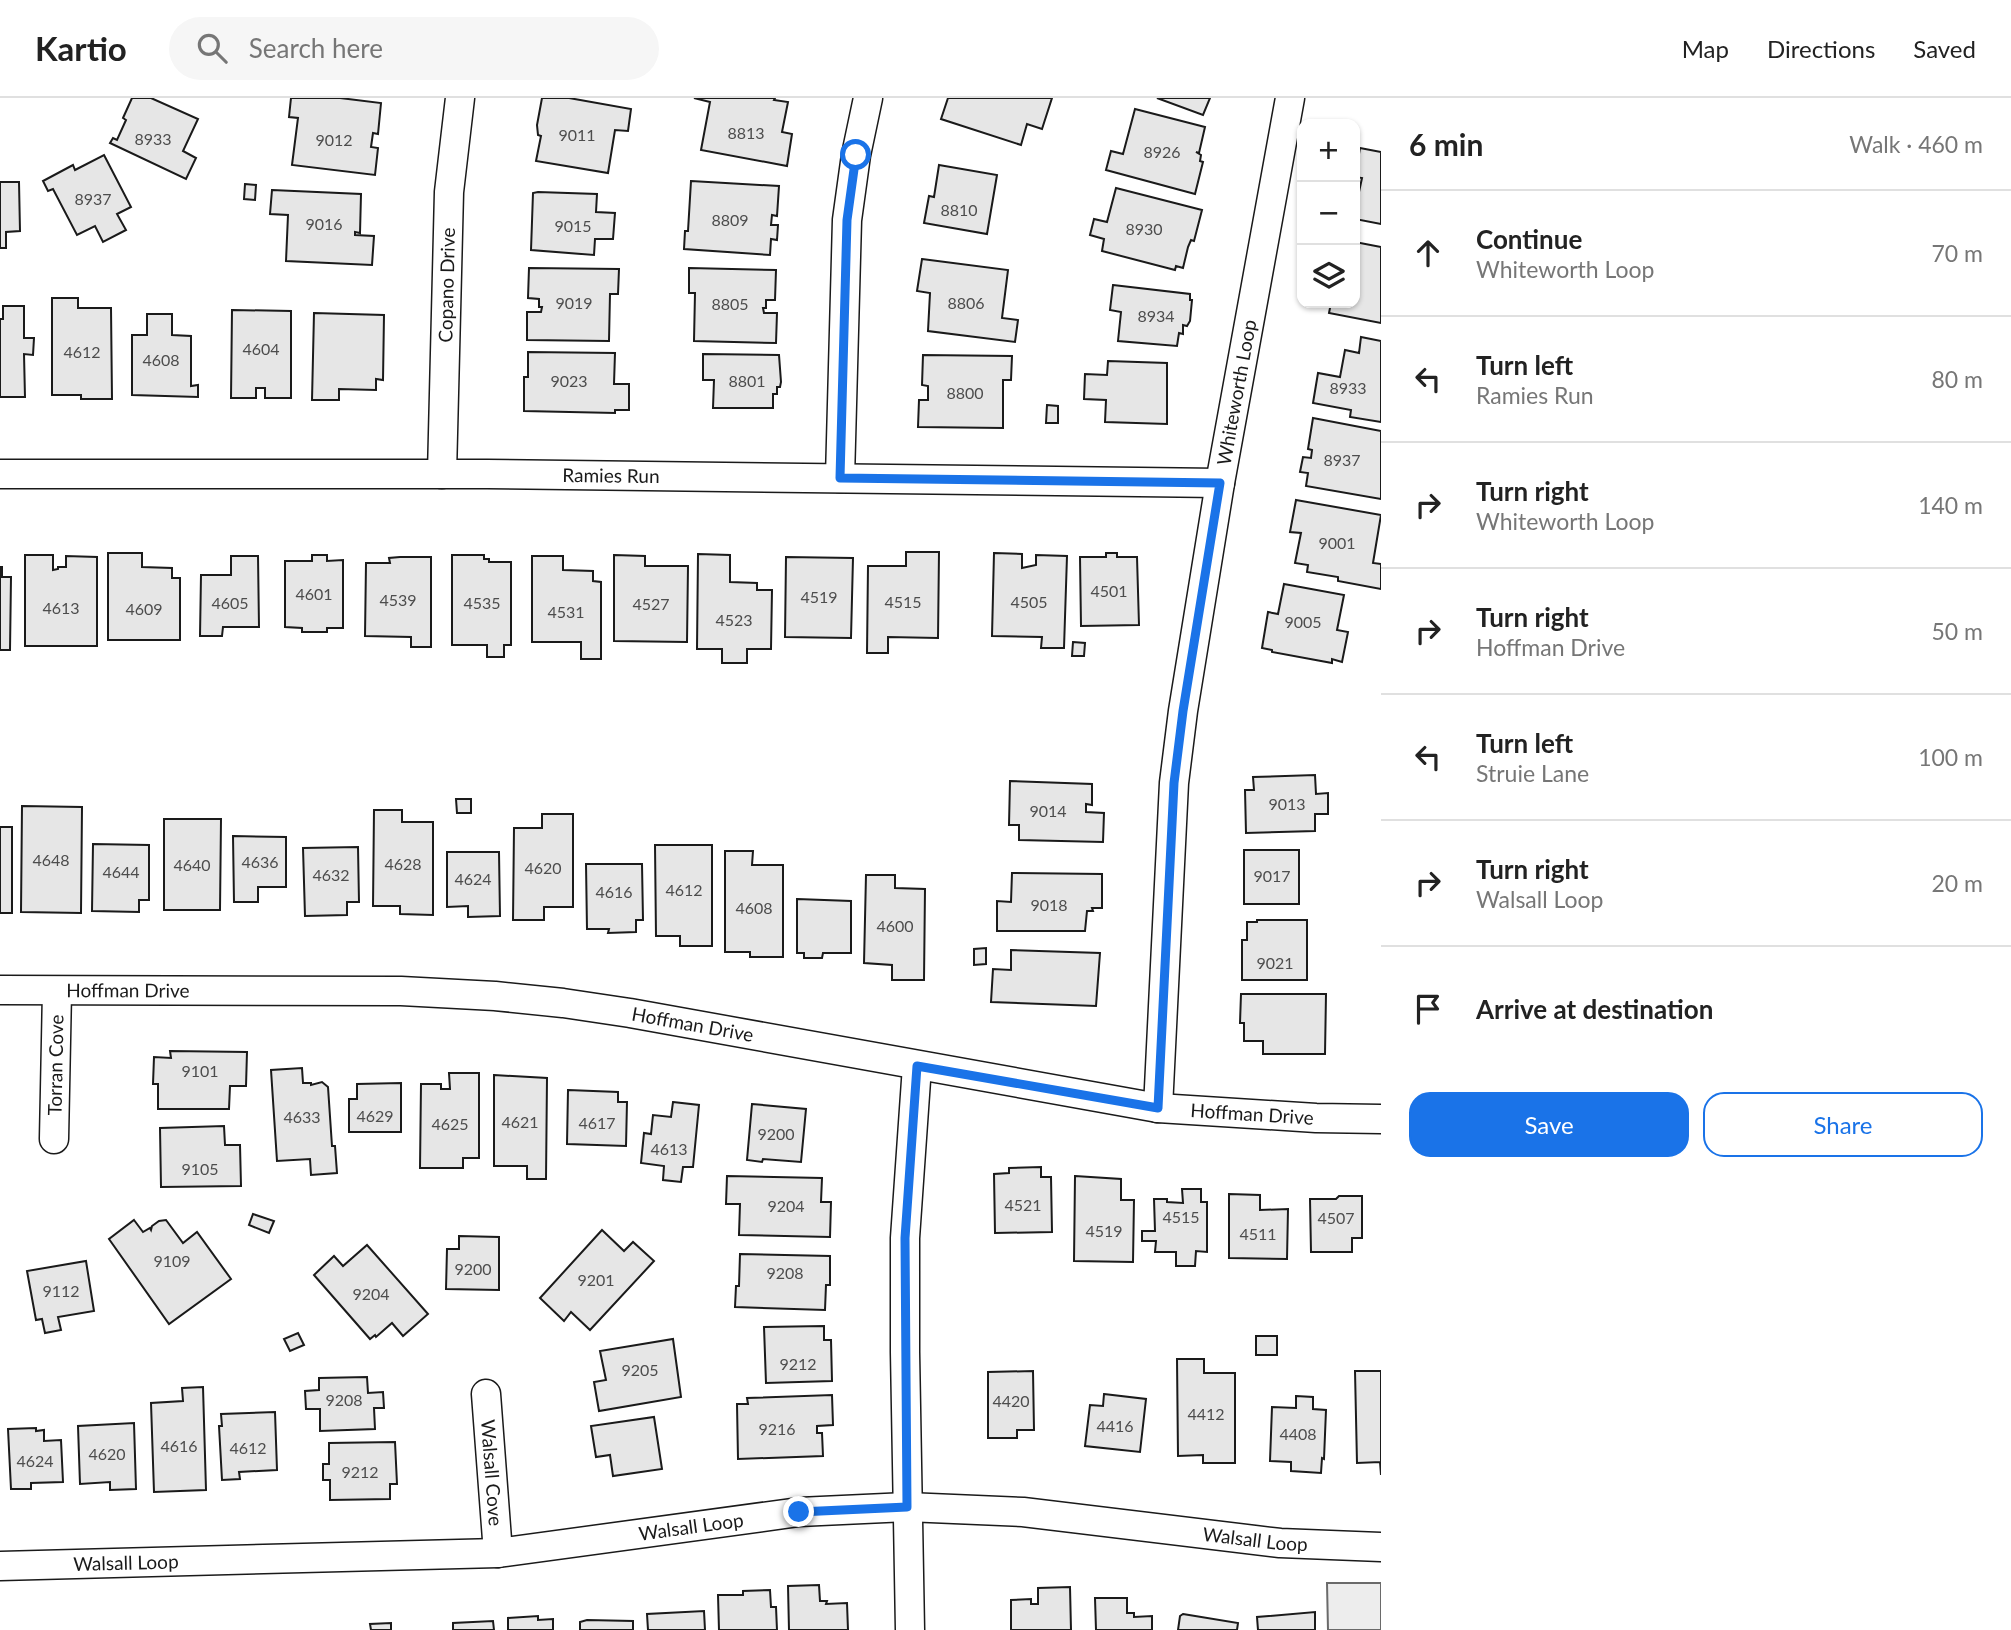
<!DOCTYPE html>
<meta charset="utf-8">
<style>
body{margin:0;font-family:Lato,sans-serif;background:#f6f6f6;color:#222}
.controls{position:absolute;right:21px;top:21px;display:grid;overflow:hidden;border-radius:14px;box-shadow:0 2px 5px #0004}
.controls button{width:63px;height:63px;display:grid;place-items:center;padding:0;border:0;border-bottom:2px solid #e0e0e0;background:#fff;color:#222;font:35px sans-serif}
.stop{position:absolute;width:21px;height:21px;margin:-16px;border:5px solid #1a73e8;border-radius:50%;background:#fff}
.stop.end{background:#1a73e8;border-color:#fff;box-shadow:0 2px 7px #0008}
.list{margin:0;padding:0;list-style:none}
h2{display:flex;justify-content:space-between;align-items:center;height:91px;margin:0;padding:0 28px;font-size:30px}
h2 small{font-size:23px;font-weight:400;color:#767676}
.list li{display:grid;grid-template-columns:46px 1fr auto;gap:21px;align-items:center;box-sizing:border-box;height:126px;padding:0 28px;border-top:2px solid #e0e0e0}
.list b{display:block;font-size:26px;white-space:nowrap}
.list p{margin:0;font-size:23px;white-space:nowrap;color:#767676}
.list em{font-size:23px;font-style:normal;color:#767676}
.actions{display:flex;gap:14px;padding:21px 28px}
.actions a{flex:1;padding:16px 0;border:2px solid #1a73e8;border-radius:21px;text-align:center;font-size:24px;color:#1a73e8}
.actions .main{background:#1a73e8;color:#fff}
.icon{flex:none;width:38px;height:38px;fill:none;stroke:currentColor;stroke-width:2;stroke-linecap:round;stroke-linejoin:round}
.map{position:relative;flex:none;width:1381px;height:1532px;overflow:hidden}
header{display:flex;align-items:center;gap:42px;box-sizing:border-box;height:98px;padding:0 35px;background:#fff;border-bottom:2px solid #e0e0e0}
header strong{font-size:33px}
nav{display:flex;gap:38px;margin-inline-start:auto;font-size:24px}
.search{width:490px;height:63px;background:#f6f6f6;display:flex;align-items:center;gap:18px;box-sizing:border-box;padding:0 24px;border-radius:38px;color:#767676;font-size:26px}
main{display:flex}
aside{flex:1;background:#fff}
.map>svg:first-child{display:block}
</style>
<header>
<strong>Kartio</strong>
<div class="search"><svg class="icon" aria-label="search" viewBox="0 0 24 24"><circle cx="10" cy="10" r="6"/><path d="M15 15l6 6"/></svg>Search here</div>
<nav><a>Map</a><a>Directions</a><a>Saved</a></nav>
</header>
<main>
<div class="map">
<svg width="1381" height="1532" viewBox="0 0 1381 1532">
<rect width="100%" height="100%" fill="#fff"/>
<path fill="#ededed" stroke="#6a6a6a" stroke-width="2" d="M1327,1485H1381V1532H1328Z"/>
<g fill="#e6e6e6" stroke="#1a1a1a" stroke-width="2">
<path d="M132,0H151L198,21L183,53L196,60L186,81L110,45L113,40L117,42L126,22L123,20Z"/>
<path d="M291,0H340L381,5L378,36L373,35L371,49L378,50L375,77L292,67L298,20L289,19Z"/>
<path d="M542,0H569L631,11L628,33L615,32L608,75L536,63L541,38L538,37L537,27Z"/>
<path d="M694,0H775L774,2L788,4L782,34L792,36L787,68L701,52L710,4Z"/>
<path d="M948,0H1052L1042,31L1027,26L1021,47L941,21Z"/>
<path d="M1157,0H1210L1203,17Z"/>
<path d="M1135,11L1205,29L1199,55L1196,54L1201,57L1200,63L1203,64L1195,96L1106,72L1111,53L1123,56Z"/>
<path d="M1360,50L1381,54V126L1355,121V93L1359,94L1362,80L1355,79Z"/>
<path d="M104,57L131,109L117,116L126,132L103,144L95,128L77,137L53,91L48,93L43,83L73,67L75,72Z"/>
<path d="M939,67L997,77L987,136L924,125L929,98L934,99Z"/>
<path d="M691,83L779,88L777,118L772,117L771,127H778L777,142L771,141L770,157L684,151L685,133H688Z"/>
<path d="M0,84H19L20,133L6,134V150H0Z"/>
<path d="M245,86L256,87L255,102L244,101Z"/>
<path d="M1116,90L1202,112L1194,143L1191,142L1188,149L1183,170L1176,168L1175,172L1102,153L1104,141L1090,137L1094,121L1107,124Z"/>
<path d="M272,92L361,96L360,135L355,134V137L374,138L372,167L286,163L288,117L270,116Z"/>
<path d="M538,94L597,96L596,114L615,115L613,141H595L594,157L531,152L533,95Z"/>
<path d="M1355,144L1381,149V225L1329,215L1331,205H1355Z"/>
<path d="M922,161L1008,172L1002,220L1018,222L1015,244L928,233L930,195L917,193Z"/>
<path d="M529,170L619,171L618,196H610L609,243L527,242V214H541L542,209H539V201L528,200Z"/>
<path d="M689,170L776,172L775,202H766V210H763L764,215H777L776,245L694,243L695,195H689Z"/>
<path d="M1113,187L1190,196V202H1192L1190,223L1187,228L1183,227V236L1179,235L1177,248L1118,243L1121,214L1110,212Z"/>
<path d="M52,200H78V210H111L112,301H81V297H52Z"/>
<path d="M3,208H24V240H34L33,257L24,256L25,299H0V221H3Z"/>
<path d="M232,212L291,213V300H265V290H256V300H231Z"/>
<path d="M314,215L384,217L383,282L376,281V292L339,291V302H312Z"/>
<path d="M147,216H172V237L191,238V288L198,287V299L132,297V237H147Z"/>
<path d="M1361,239L1381,243V324L1350,319L1351,312L1313,305L1318,275L1340,279L1345,252L1359,255Z"/>
<path d="M528,254L615,255L614,286H629V312H615V315L524,313V279H528Z"/>
<path d="M703,256L779,257L781,284L780,289H777V296H773V310H713L714,282H703Z"/>
<path d="M923,257L1012,258L1011,282H1003V330L918,329L919,302H928V288L922,287Z"/>
<path d="M1108,263L1167,265V326L1105,324L1106,302L1084,301L1085,276L1107,277Z"/>
<path d="M1047,307L1058,308V325H1046Z"/>
<path d="M1313,320L1381,333V401L1306,388L1308,375L1300,374L1303,359L1311,360L1312,352L1308,351Z"/>
<path d="M1296,402L1381,417L1373,465L1381,466V491L1338,483V479L1307,474L1308,467L1295,465L1301,435L1290,434Z"/>
<path d="M906,454H939L938,540L888,539V555H867L868,468H906Z"/>
<path d="M108,455H142V469L172,470V480H180V542H108Z"/>
<path d="M994,455L1022,456V470L1036,467V457L1067,458L1064,550H1041L1042,539L992,538Z"/>
<path d="M1106,455H1117V459H1137L1139,527L1081,528L1080,459H1106Z"/>
<path d="M698,456L730,457V484L757,485V492H772L771,551H747V565H722V551H697Z"/>
<path d="M25,457H53V472L58,471V469H66V458L97,459V548H25Z"/>
<path d="M312,457H327V463L343,462V530H327V534H302V530L285,529V463H312Z"/>
<path d="M452,457H484V461H489V464H511V547H504V559H487V547H452Z"/>
<path d="M614,457L645,458V468H688L687,544L614,543Z"/>
<path d="M231,458H258L259,529H223L222,538H200L201,477H231Z"/>
<path d="M532,458H563V472L593,473V483L601,484V561H581V544H532Z"/>
<path d="M400,459H431V549H411V539L365,538L366,465H390L389,460Z"/>
<path d="M786,459L853,460L851,540L785,539Z"/>
<path d="M0,469H2V479H11L10,552H0Z"/>
<path d="M1284,486L1344,497L1337,532L1348,534L1342,564L1332,561V565L1272,554V552L1262,550L1268,514L1278,516Z"/>
<path d="M1073,544L1085,545L1084,558H1072Z"/>
<path d="M1315,677L1316,696L1328,695V716H1315V733L1246,735L1245,692H1254L1253,679Z"/>
<path d="M1010,683L1092,686V707L1086,706V714L1104,715L1103,744L1019,742V727H1009Z"/>
<path d="M456,701H471V715H457Z"/>
<path d="M22,708L82,709L81,815L21,814Z"/>
<path d="M374,712H402V724H433V817L400,816V808H373Z"/>
<path d="M542,716H573V809H544V822H513L514,730H542Z"/>
<path d="M164,721H221L220,812H164Z"/>
<rect x="0" y="729" width="12" height="86"/>
<path d="M233,738L286,739V789H258V804H234Z"/>
<path d="M93,746L149,747V802H139V814L92,813Z"/>
<path d="M655,747H712V848H680V838H656Z"/>
<path d="M358,749L359,804H347V817L305,818L303,750Z"/>
<rect x="1244" y="752" width="55" height="54"/>
<path d="M725,753H753L752,767H783V859H750V854H725Z"/>
<path d="M447,754H499L500,818L468,819V808L447,809Z"/>
<path d="M586,766H642L643,822H636V834L608,835L609,831H587Z"/>
<path d="M1012,775L1102,776V810H1092L1093,813H1087L1085,833H997V803L1011,804Z"/>
<path d="M866,777H895V790L925,791L924,882H892V867L864,865Z"/>
<path d="M797,801L851,803V855H823L822,860H804V855H797Z"/>
<path d="M1257,822H1307V882H1242V842H1247V824H1257Z"/>
<path d="M986,850V866L974,867V851Z"/>
<path d="M1011,852L1100,855L1096,908L991,904L993,871L1011,872Z"/>
<path d="M1241,896H1326L1325,956H1263V943H1244V925H1240Z"/>
<path d="M170,953L247,954L246,988H230L229,1011H158V986H153L154,959L171,960Z"/>
<path d="M302,970L303,985H311V987L322,984L328,989L332,1048H335L337,1075L311,1077L310,1061L277,1063L271,972Z"/>
<path d="M449,975H479V1060H463V1070H420L421,986H441V991H450Z"/>
<path d="M494,977L547,980L546,1081H527V1068H494Z"/>
<path d="M401,985V1034H349V1001H357V986Z"/>
<path d="M568,992L618,994V1004H627L626,1048L567,1046Z"/>
<path d="M673,1004L699,1007L693,1069H683L681,1084L663,1082L664,1068L641,1065L644,1035L651,1036L653,1017L671,1019Z"/>
<path d="M752,1006L806,1011L801,1064L763,1061L762,1064L747,1062Z"/>
<path d="M224,1028L225,1047H240L241,1088L161,1089L160,1030Z"/>
<path d="M1041,1069V1079H1051L1052,1134L995,1135L994,1076L1009,1075V1070Z"/>
<path d="M727,1078L822,1080L821,1104H831L830,1139L739,1137L740,1106H726Z"/>
<path d="M1075,1078L1121,1081V1102H1134L1133,1164L1074,1163Z"/>
<path d="M1182,1091H1201V1104H1207V1154L1196,1153L1195,1168H1176V1154H1155L1156,1143H1142V1133H1155L1154,1101H1167V1104L1183,1105Z"/>
<path d="M1229,1096L1260,1097V1112L1288,1111L1287,1161L1229,1160Z"/>
<path d="M1339,1098H1362V1140H1352V1154H1311L1310,1101H1336Z"/>
<path d="M253,1116L274,1123L269,1135L249,1127Z"/>
<path d="M134,1122L143,1134L150,1130L151,1132L152,1128L159,1123L166,1122L183,1145L197,1134L231,1181L169,1226L109,1141Z"/>
<path d="M602,1132L624,1153L633,1144L654,1163L590,1232L571,1214L564,1223L540,1200Z"/>
<path d="M459,1138L499,1139V1192L446,1191L447,1151H459Z"/>
<path d="M367,1147L428,1216L403,1238L392,1225L376,1239L375,1237L370,1241L314,1177L334,1158L343,1168Z"/>
<path d="M740,1156L830,1158V1187H826L825,1212L735,1209L736,1188H739Z"/>
<path d="M86,1163L94,1213L58,1219L61,1232L45,1235L42,1221L36,1222L27,1173Z"/>
<path d="M824,1228V1242H831L832,1283L766,1285L764,1229Z"/>
<path d="M298,1235L304,1247L290,1253L284,1241Z"/>
<rect x="1256" y="1238" width="21" height="19"/>
<path d="M673,1241L681,1299L599,1313L594,1284L606,1282L600,1253Z"/>
<path d="M1177,1261H1204V1275H1235V1365H1203V1357L1178,1358Z"/>
<path d="M1033,1273L1034,1332H1017V1340H988V1274Z"/>
<path d="M1355,1273H1381V1377L1380,1364L1357,1365Z"/>
<path d="M367,1279L368,1295L383,1294L384,1310H374L375,1331L320,1333V1311H306L305,1293L319,1292V1280Z"/>
<path d="M203,1289L206,1392L154,1394L151,1305L183,1303L182,1290Z"/>
<path d="M1104,1296L1146,1301L1140,1354L1085,1348L1090,1307L1103,1308Z"/>
<path d="M832,1297L833,1327L817,1328V1335H822L823,1358L738,1361L737,1306H748L747,1300Z"/>
<path d="M1296,1298L1313,1299V1311L1326,1312L1324,1361L1322,1360L1321,1375L1291,1373V1364L1270,1363L1272,1309L1296,1310Z"/>
<path d="M275,1314L277,1372L239,1374L240,1381L222,1382L219,1328H222L221,1316Z"/>
<path d="M654,1319L662,1371L613,1378L610,1357L596,1359L591,1328Z"/>
<path d="M134,1325L136,1391L110,1392V1384L80,1386L78,1328Z"/>
<path d="M36,1330V1333L44,1332V1343L61,1342L63,1384L31,1385V1391H11L8,1331Z"/>
<path d="M395,1344L397,1386H390V1401L330,1402V1382H323V1366H329V1345Z"/>
<path d="M819,1487L820,1503H827L826,1506L847,1505L848,1532H789L788,1488Z"/>
<path d="M1070,1489L1071,1532H1011V1502L1031,1501V1506H1038V1490Z"/>
<path d="M770,1492L771,1509H776L777,1532H719L718,1497H743V1493Z"/>
<path d="M1095,1500H1127V1515H1134V1519L1152,1518V1532H1096Z"/>
<path d="M704,1513L705,1532H648L647,1516Z"/>
<path d="M1315,1514V1532H1258L1257,1519Z"/>
<path d="M1183,1516L1238,1525L1237,1532H1178L1180,1518Z"/>
<path d="M538,1518V1522L553,1521V1532H508V1520Z"/>
<path d="M587,1522L633,1523V1532H580V1524Z"/>
<path d="M493,1523L494,1532H453V1525Z"/>
<path d="M391,1525V1532H371L370,1526Z"/>
</g>
<g fill="none" stroke-linecap="round" stroke-linejoin="round">
<defs>
<g id="street">
<path id="s1" d="M0,376H487L1220,385"/>
<path id="s2" d="M442,376L449,94L460,0"/>
<path d="M840,380L847,122L856,57L868,0"/>
<path id="s3" d="M0,892L401,893L495,898L563,905L630,915L1158,1010L1316,1020L1381,1021"/>
<path id="s4" d="M1158,1010L1174,685L1183,613L1220,385L1290,0"/>
<path id="s5" d="M54,1041L57,893"/>
<path id="s6" d="M486,1296L498,1455"/>
<path id="s7" d="M0,1468L498,1455L799,1414L907,1409L1023,1414L1280,1445L1381,1449"/>
<path d="M910,1532L905,1254V1140L917,968"/>
</g>
</defs>
<use href="#street" stroke="#1a1a1a" stroke-width="31"/>
<use href="#street" stroke="#fff" stroke-width="28"/>
</g>
<g fill="none" stroke-linecap="round" stroke-linejoin="round">
<path stroke="#1a73e8" stroke-width="9" d="M799,1414L907,1409L905,1140L917,968L1158,1010L1174,685L1183,613L1220,385L840,380L847,122L856,57"/>
</g>
<g text-anchor="middle" stroke-width="5" stroke-linejoin="round" paint-order="stroke">
<g font-size="16" fill="#4d4d4d">
<text x="746" y="41">8813</text>
<text x="577" y="43">9011</text>
<text x="153" y="47">8933</text>
<text x="334" y="48">9012</text>
<text x="1162" y="60">8926</text>
<text x="93" y="107">8937</text>
<text x="959" y="118">8810</text>
<text x="730" y="128">8809</text>
<text x="324" y="132">9016</text>
<text x="573" y="134">9015</text>
<text x="1144" y="137">8930</text>
<text x="574" y="211">9019</text>
<text x="966" y="211">8806</text>
<text x="730" y="212">8805</text>
<text x="1156" y="224">8934</text>
<text x="261" y="257">4604</text>
<text x="82" y="260">4612</text>
<text x="161" y="268">4608</text>
<text x="569" y="289">9023</text>
<text x="747" y="289">8801</text>
<text x="1348" y="296">8933</text>
<text x="965" y="301">8800</text>
<text x="1342" y="368">8937</text>
<text x="1337" y="451">9001</text>
<text x="1109" y="499">4501</text>
<text x="314" y="502">4601</text>
<text x="819" y="505">4519</text>
<text x="398" y="508">4539</text>
<text x="903" y="510">4515</text>
<text x="1029" y="510">4505</text>
<text x="230" y="511">4605</text>
<text x="482" y="511">4535</text>
<text x="651" y="512">4527</text>
<text x="61" y="516">4613</text>
<text x="144" y="517">4609</text>
<text x="566" y="520">4531</text>
<text x="734" y="528">4523</text>
<text x="1303" y="530">9005</text>
<text x="1287" y="712">9013</text>
<text x="1048" y="719">9014</text>
<text x="51" y="768">4648</text>
<text x="260" y="770">4636</text>
<text x="403" y="772">4628</text>
<text x="192" y="773">4640</text>
<text x="543" y="776">4620</text>
<text x="121" y="780">4644</text>
<text x="331" y="783">4632</text>
<text x="1272" y="784">9017</text>
<text x="473" y="787">4624</text>
<text x="684" y="798">4612</text>
<text x="614" y="800">4616</text>
<text x="1049" y="813">9018</text>
<text x="754" y="816">4608</text>
<text x="895" y="834">4600</text>
<text x="1275" y="871">9021</text>
<text x="200" y="979">9101</text>
<text x="375" y="1024">4629</text>
<text x="302" y="1025">4633</text>
<text x="520" y="1030">4621</text>
<text x="597" y="1031">4617</text>
<text x="450" y="1032">4625</text>
<text x="776" y="1042">9200</text>
<text x="669" y="1057">4613</text>
<text x="200" y="1077">9105</text>
<text x="1023" y="1113">4521</text>
<text x="786" y="1114">9204</text>
<text x="1181" y="1125">4515</text>
<text x="1336" y="1126">4507</text>
<text x="1104" y="1139">4519</text>
<text x="1258" y="1142">4511</text>
<text x="172" y="1169">9109</text>
<text x="473" y="1177">9200</text>
<text x="785" y="1181">9208</text>
<text x="596" y="1188">9201</text>
<text x="61" y="1199">9112</text>
<text x="371" y="1202">9204</text>
<text x="798" y="1272">9212</text>
<text x="640" y="1278">9205</text>
<text x="344" y="1308">9208</text>
<text x="1011" y="1309">4420</text>
<text x="1206" y="1322">4412</text>
<text x="1115" y="1334">4416</text>
<text x="777" y="1337">9216</text>
<text x="1298" y="1342">4408</text>
<text x="179" y="1354">4616</text>
<text x="248" y="1356">4612</text>
<text x="107" y="1362">4620</text>
<text x="35" y="1369">4624</text>
<text x="360" y="1380">9212</text>
</g>
<g font-size="19" fill="#1a1a1a" stroke="#fff">
<text dy="7" stroke="none"><textPath href="#s2" startOffset="189">Copano Drive</textPath></text>
<text dy="7" stroke="none"><textPath href="#s4" startOffset="721">Whiteworth Loop</textPath></text>
<text dy="7" stroke="none"><textPath href="#s1" startOffset="611">Ramies Run</textPath></text>
<text dy="7" stroke="none"><textPath href="#s3" startOffset="128">Hoffman Drive</textPath></text>
<text dy="7" stroke="none"><textPath href="#s3" startOffset="695">Hoffman Drive</textPath></text>
<text dy="7" stroke="none"><textPath href="#s5" startOffset="74">Torran Cove</textPath></text>
<text dy="7" stroke="none"><textPath href="#s3" startOffset="1262">Hoffman Drive</textPath></text>
<text dy="7" stroke="none"><textPath href="#s6" startOffset="79">Walsall Cove</textPath></text>
<text dy="7" stroke="none"><textPath href="#s7" startOffset="693">Walsall Loop</textPath></text>
<text dy="7" stroke="none"><textPath href="#s7" startOffset="1260">Walsall Loop</textPath></text>
<text dy="7" stroke="none"><textPath href="#s7" startOffset="126">Walsall Loop</textPath></text>
</g>
</g>
</svg>
<div class="controls">
<button>+</button>
<button>−</button>
<button><svg class="icon" aria-label="layers" viewBox="0 0 24 24"><path d="M12 4l9 5-9 5-9-5zM3 14l9 5 9-5"/></svg></button>
</div>
<div class="stop" style="left:856px;top:57px"></div>
<div class="stop end" style="left:799px;top:1414px"></div>
</div>
<aside>
<h2>6 min<small>Walk · 460 m</small></h2>
<ul class="list">
<li><svg class="icon" aria-label="ahead" viewBox="0 0 24 24"><path d="M12 20V5M6 11l6-6 6 6"/></svg><div><b>Continue</b><p>Whiteworth Loop</p></div><em>70 m</em></li>
<li><svg class="icon" aria-label="left" viewBox="0 0 24 24"><path d="M17 20v-9H6M10 6l-5 5 5 5"/></svg><div><b>Turn left</b><p>Ramies Run</p></div><em>80 m</em></li>
<li><svg class="icon" aria-label="right" viewBox="0 0 24 24"><path d="M7 20v-9h11M14 6l5 5-5 5"/></svg><div><b>Turn right</b><p>Whiteworth Loop</p></div><em>140 m</em></li>
<li><svg class="icon" aria-label="right" viewBox="0 0 24 24"><path d="M7 20v-9h11M14 6l5 5-5 5"/></svg><div><b>Turn right</b><p>Hoffman Drive</p></div><em>50 m</em></li>
<li><svg class="icon" aria-label="left" viewBox="0 0 24 24"><path d="M17 20v-9H6M10 6l-5 5 5 5"/></svg><div><b>Turn left</b><p>Struie Lane</p></div><em>100 m</em></li>
<li><svg class="icon" aria-label="right" viewBox="0 0 24 24"><path d="M7 20v-9h11M14 6l5 5-5 5"/></svg><div><b>Turn right</b><p>Walsall Loop</p></div><em>20 m</em></li>
<li><svg class="icon" aria-label="arrive" viewBox="0 0 24 24"><path d="M6 21V4h12l-3 4 3 4H6"/></svg><div><b>Arrive at destination</b></div></li>
</ul>
<div class="actions"><a class="main">Save</a><a>Share</a></div>
</aside>
</main>
